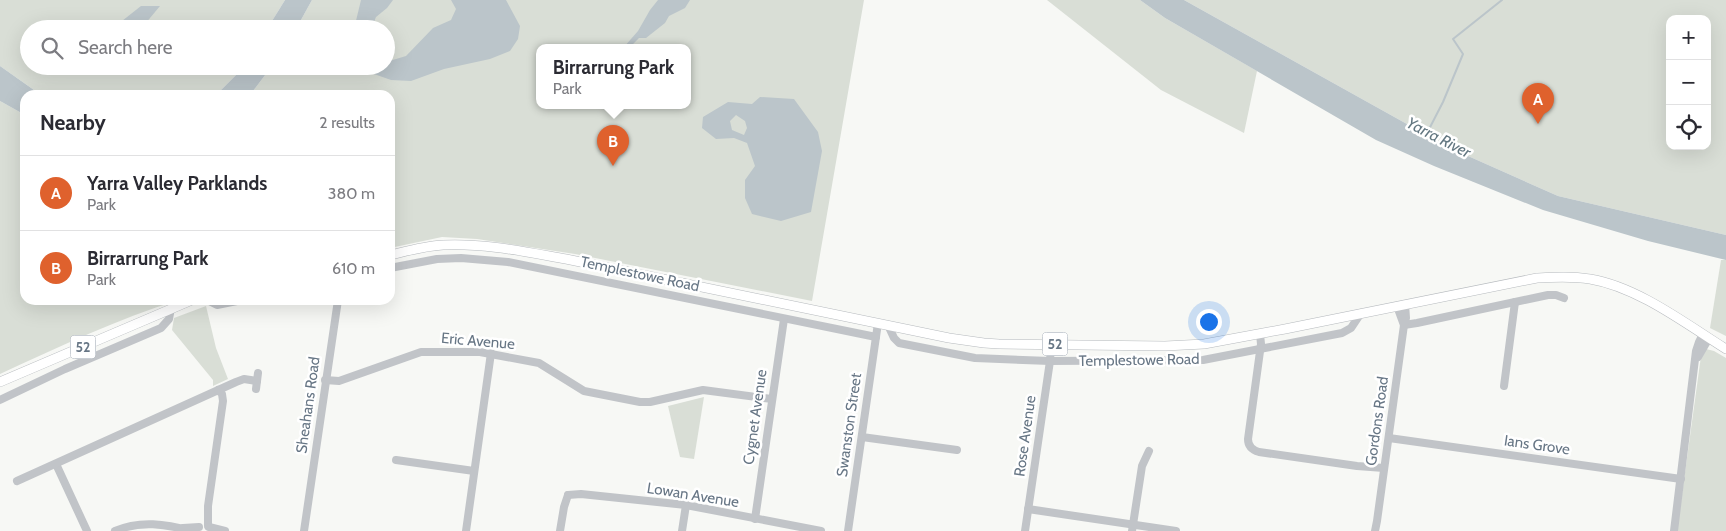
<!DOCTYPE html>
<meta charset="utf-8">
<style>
body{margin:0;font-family:Cabin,sans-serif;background:#f2f2f3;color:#2b2b33}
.controls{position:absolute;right:15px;top:15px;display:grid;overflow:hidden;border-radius:10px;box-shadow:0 5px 20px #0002}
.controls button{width:45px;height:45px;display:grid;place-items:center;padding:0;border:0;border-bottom:1px solid #e1e1e2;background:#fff;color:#2b2b33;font:25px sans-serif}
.you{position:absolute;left:1208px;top:321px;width:18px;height:18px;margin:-12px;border:4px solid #fff;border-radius:50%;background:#1a73e8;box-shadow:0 0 0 8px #1a73e833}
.badge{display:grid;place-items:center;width:32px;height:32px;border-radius:50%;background:#df612d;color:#fff;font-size:16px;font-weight:700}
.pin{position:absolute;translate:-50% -41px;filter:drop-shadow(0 1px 2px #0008)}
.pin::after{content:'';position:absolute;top:26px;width:18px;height:15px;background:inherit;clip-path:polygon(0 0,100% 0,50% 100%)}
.popup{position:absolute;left:536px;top:44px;width:155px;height:65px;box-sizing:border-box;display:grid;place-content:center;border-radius:10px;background:#fff;filter:drop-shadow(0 1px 4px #0005);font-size:16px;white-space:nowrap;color:#7c7c81}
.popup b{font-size:19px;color:#2b2b33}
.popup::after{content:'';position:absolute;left:50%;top:100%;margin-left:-10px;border:10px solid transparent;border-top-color:#fff}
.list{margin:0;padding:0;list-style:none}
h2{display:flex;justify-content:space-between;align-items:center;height:65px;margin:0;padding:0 20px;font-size:21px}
h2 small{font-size:16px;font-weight:400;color:#7c7c81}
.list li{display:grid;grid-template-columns:32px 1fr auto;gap:15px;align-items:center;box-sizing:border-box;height:75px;padding:0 20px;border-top:1px solid #e1e1e2}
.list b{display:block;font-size:19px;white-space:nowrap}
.list p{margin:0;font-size:16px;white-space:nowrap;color:#7c7c81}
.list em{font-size:16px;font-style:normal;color:#7c7c81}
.icon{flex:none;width:28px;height:28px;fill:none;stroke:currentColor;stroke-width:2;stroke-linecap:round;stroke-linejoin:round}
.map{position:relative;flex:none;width:1726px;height:531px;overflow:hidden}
.search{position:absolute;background:#fff;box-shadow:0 5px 20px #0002;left:20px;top:20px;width:375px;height:55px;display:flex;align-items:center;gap:12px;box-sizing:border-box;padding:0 18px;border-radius:28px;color:#7c7c81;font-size:19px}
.panel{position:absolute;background:#fff;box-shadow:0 5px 20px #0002;left:20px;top:90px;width:375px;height:215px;border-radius:15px}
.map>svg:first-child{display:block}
</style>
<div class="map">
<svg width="1726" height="531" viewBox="0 0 1726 531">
<rect width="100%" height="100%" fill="#f7f8f5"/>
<g fill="#d9ded6" fill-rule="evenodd">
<path d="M0,0H285L267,29H29V66H245L221,90L213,95H41L0,66Z"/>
<path d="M312,0H864L812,301L575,254L477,239L442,237L390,248V95H250L272,66H386V29H296ZM539,47H687V105H539Z"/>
<path d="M1047,0H1140L1165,18L1257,71L1244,133L1161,90Z"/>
<path d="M1184,0H1726V235L1558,196L1450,148ZM1670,19H1707V146H1670Z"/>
<path d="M0,101L25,115V300H179C117,319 59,347 0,374Z"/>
<path d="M1721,260H1726V336L1710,328Z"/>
<path d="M206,306L216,348L228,379L213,386V380L172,330L174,318Z"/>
<path d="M1706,349L1714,351L1726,358V531H1677L1701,356Z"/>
<path d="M704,397L694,459L680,457L668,406Z"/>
</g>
<g fill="#bbc5ca" fill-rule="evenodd">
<path d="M285,0H312L296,29H267Z"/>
<path d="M361,0H393L387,8L376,17L371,29H354Z"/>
<path d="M451,0H506L520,26L518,39L510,51L490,59L444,69L411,81L391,80L374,74L367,66H386V62L406,56L433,28L451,20L456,9Z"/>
<path d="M658,0H690L685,8L669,16L665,23L646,38H639L630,47H624L638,31L650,10Z"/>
<path d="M1140,0H1184L1450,148L1558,196L1726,235V260L1648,241L1543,210L1434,166L1376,140L1165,18Z"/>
<path d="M141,6H160L145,24L135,29H89L94,26L122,21Z"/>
<path d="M0,66L41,95H25V115L0,101Z"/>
<path d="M245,66H272L250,95H213L221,90Z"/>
<path d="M760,97L794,99L818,132L822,151L811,212L781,221L752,214L745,198V180L755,166L747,143L734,138L716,139L702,128L703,117L728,102L752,104ZM736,115L745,121L747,128L744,135L732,130L730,121Z"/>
</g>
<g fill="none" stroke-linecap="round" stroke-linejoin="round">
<path stroke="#bbc5ca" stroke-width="2" d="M1426,135L1443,102L1463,54L1453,39L1502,0"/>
<defs>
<g id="major">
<path d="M390,255C407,251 425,246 443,245C485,243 526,252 566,259L949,338L984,343L999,344L1165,346L1204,344L1285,329L1537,278C1555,277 1572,276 1590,279C1638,287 1686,324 1726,349"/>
<path d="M0,382L192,300"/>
</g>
</defs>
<use href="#major" stroke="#b6babe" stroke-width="10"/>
<g stroke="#c1c4c8" stroke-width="8">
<path d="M390,268L437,259L461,258L508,262L876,337"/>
<path d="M207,300L217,305L242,300"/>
<path d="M1397,306L1404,325"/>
<path d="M888,325L894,338L899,343L975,358L1050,361L1203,360L1342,333L1351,328L1361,313"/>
<path d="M1404,325L1417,323L1548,295H1556L1564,298"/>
<path d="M1260,334L1261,344L1248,439C1248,446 1252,450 1259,452L1357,466L1384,468"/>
<path d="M1698,357L1709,338"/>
<path d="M325,380L339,381L421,352H480L539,363L584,391L640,402H650L703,390L772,399"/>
<path d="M1504,386L1515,302"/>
<path d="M256,389L258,373"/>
<path d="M0,400L65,369L161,328L169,319L171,308"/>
<path d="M862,437L957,450"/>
<path d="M1389,438L1681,479"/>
<path d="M396,460L474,471"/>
<path d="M56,464L87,531"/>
<path d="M17,481L236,382L244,379L257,381"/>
<path d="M568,495L581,494L686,505L821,531"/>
<path d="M1028,509L1176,531"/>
<path d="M755,519L784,319"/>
<path d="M208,526V506L223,401L222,394L218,390"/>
<path d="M209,527L225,531"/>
<path d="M183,528L199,527"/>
<path d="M115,531C140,520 166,524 191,531"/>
<path d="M304,531L338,300"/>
<path d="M466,531L491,353"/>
<path d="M560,531L564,507L568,495"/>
<path d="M682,531L686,505"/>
<path d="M848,531L878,323"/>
<path d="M1025,531L1050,361L1051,344"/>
<path d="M1132,531L1142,466L1149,451"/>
<path d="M1375,531L1377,521L1404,325L1406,318L1405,304"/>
<path d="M1674,531L1696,351L1699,342L1703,334"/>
</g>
<use href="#major" stroke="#fff" stroke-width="9"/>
</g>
<g text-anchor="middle" stroke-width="5" stroke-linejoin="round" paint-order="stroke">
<g fill="#fff" stroke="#959faa" stroke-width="1">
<rect x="1042.5" y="332.5" width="25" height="23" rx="4"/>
<rect x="70.5" y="335.5" width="25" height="23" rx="4"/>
</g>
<g font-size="14" font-weight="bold" fill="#677685">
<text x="1055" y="349">52</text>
<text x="83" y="352">52</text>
</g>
<g font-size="15" fill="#677685" stroke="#fff">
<text transform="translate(640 274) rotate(12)" y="5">Templestowe Road</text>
<text transform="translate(478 341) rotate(5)" y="5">Eric Avenue</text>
<text transform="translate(1139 360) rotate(-1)" y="5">Templestowe Road</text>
<text transform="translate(308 405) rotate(-82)" y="5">Sheahans Road</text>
<text transform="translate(755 417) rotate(-82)" y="5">Cygnet Avenue</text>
<text transform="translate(1377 421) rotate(-82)" y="5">Gordons Road</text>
<text transform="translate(849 425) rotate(-82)" y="5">Swanston Street</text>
<text transform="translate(1025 436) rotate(-82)" y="5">Rose Avenue</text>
<text transform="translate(1537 445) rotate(8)" y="5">Ians Grove</text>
<text transform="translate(693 495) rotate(9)" y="5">Lowan Avenue</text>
</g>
<g font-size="16" font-style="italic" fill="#637781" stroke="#fff">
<text transform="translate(1439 137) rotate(27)" y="6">Yarra River</text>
</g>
</g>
</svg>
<div class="controls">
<button>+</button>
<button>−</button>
<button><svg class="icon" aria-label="locate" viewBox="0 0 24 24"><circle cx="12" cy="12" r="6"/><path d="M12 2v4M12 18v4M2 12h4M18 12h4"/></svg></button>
</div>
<div class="you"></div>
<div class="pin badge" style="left:1538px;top:124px">A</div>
<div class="pin badge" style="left:613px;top:166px">B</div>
<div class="popup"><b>Birrarrung Park</b>Park</div>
<div class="search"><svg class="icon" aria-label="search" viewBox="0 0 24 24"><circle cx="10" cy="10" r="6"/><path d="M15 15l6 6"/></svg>Search here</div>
<section class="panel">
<h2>Nearby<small>2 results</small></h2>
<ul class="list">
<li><span class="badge">A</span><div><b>Yarra Valley Parklands</b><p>Park</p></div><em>380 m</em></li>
<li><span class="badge">B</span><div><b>Birrarrung Park</b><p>Park</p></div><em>610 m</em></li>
</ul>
</section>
</div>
